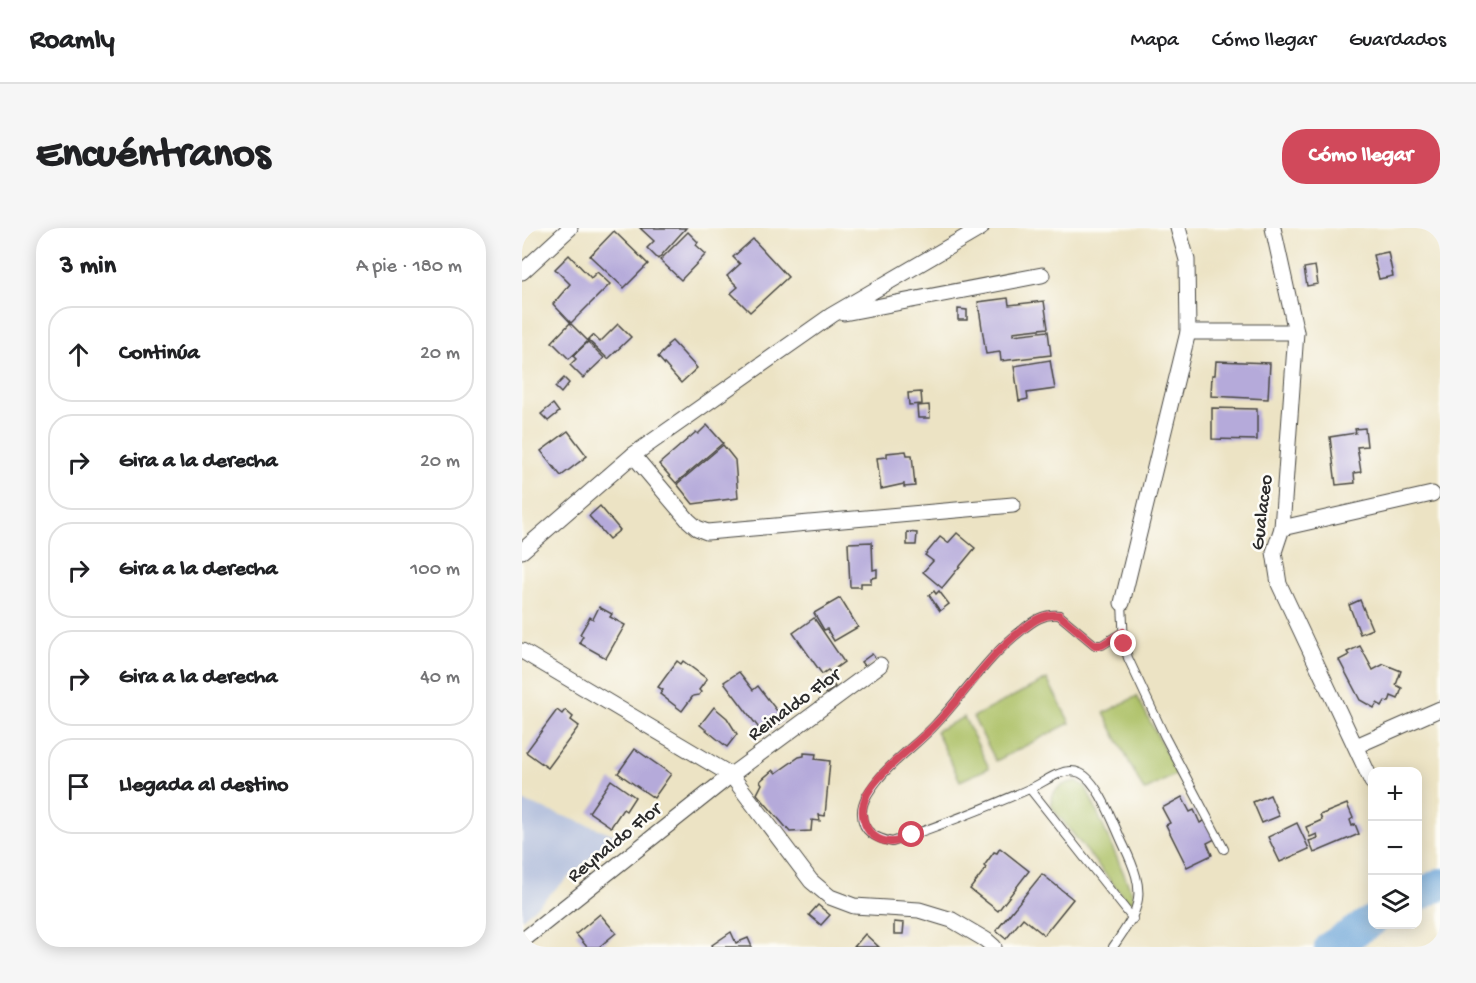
<!DOCTYPE html>
<html lang="es">
<meta charset="utf-8">
<style>
body{margin:0;font-family:"Gochi Hand",sans-serif;background:#f6f6f6;color:#202124}
.controls{position:absolute;right:18px;bottom:18px;display:grid;overflow:hidden;border-radius:12px;box-shadow:0 3px 15px #0003}
.controls button{width:54px;height:54px;display:grid;place-items:center;padding:0;border:0;border-bottom:2px solid #e0e0e0;background:#fff;color:#202124;font:30px sans-serif}
.stop{position:absolute;width:18px;height:18px;margin:-14px;border:4px solid #d1495b;border-radius:50%;background:#fff}
.stop.end{background:#d1495b;border-color:#fff;box-shadow:0 2px 6px #0008}
.list{margin:0;padding:0;list-style:none}
h2{display:flex;justify-content:space-between;align-items:center;height:78px;margin:0;padding:0 24px;font-size:26px}
h2 small{font-size:20px;font-weight:400;color:#757577}
.list li{display:grid;grid-template-columns:39px 1fr auto;gap:18px;align-items:center;box-sizing:border-box;height:96px;margin:0 12px 12px;padding:0 12px;border:2px solid #e0e0e0;border-radius:24px}
.list b{display:block;font-size:22px;white-space:nowrap}
.list em{font-size:20px;font-style:normal;color:#757577}
.icon{flex:none;width:33px;height:33px;fill:none;stroke:currentColor;stroke-width:2;stroke-linecap:round;stroke-linejoin:round}
.map{position:relative;flex:none;width:918px;height:719px;overflow:hidden;border-radius:24px}
header{display:flex;align-items:center;gap:36px;box-sizing:border-box;height:84px;padding:0 30px;background:#fff;border-bottom:2px solid #e0e0e0}
header strong{font-size:28px}
nav{display:flex;gap:33px;margin-inline-start:auto;font-size:21px}
.intro{display:flex;align-items:center;justify-content:space-between;box-sizing:border-box;height:144px;padding:0 36px}
h1{margin:0;font-size:42px}
.button{padding:15px 27px;border-radius:24px;background:#d1495b;color:#fff;font-size:21px;font-weight:700}
main{display:flex;gap:36px;padding:0 36px}
aside{flex:1;background:#fff;border-radius:24px;box-shadow:0 3px 15px #0003}
.map>svg:first-child{display:block}
</style>
<header>
<strong>Roamly</strong>
<nav><a>Mapa</a><a>Cómo llegar</a><a>Guardados</a></nav>
</header>
<div class="intro"><h1>Encuéntranos</h1><a class="button">Cómo llegar</a></div>
<main>
<aside>
<h2>3 min<small>A pie · 180 m</small></h2>
<ul class="list">
<li><svg class="icon" aria-label="ahead" viewBox="0 0 24 24"><path d="M12 20V5M6 11l6-6 6 6"/></svg><div><b>Continúa</b></div><em>20 m</em></li>
<li><svg class="icon" aria-label="right" viewBox="0 0 24 24"><path d="M7 20v-9h11M14 6l5 5-5 5"/></svg><div><b>Gira a la derecha</b></div><em>20 m</em></li>
<li><svg class="icon" aria-label="right" viewBox="0 0 24 24"><path d="M7 20v-9h11M14 6l5 5-5 5"/></svg><div><b>Gira a la derecha</b></div><em>100 m</em></li>
<li><svg class="icon" aria-label="right" viewBox="0 0 24 24"><path d="M7 20v-9h11M14 6l5 5-5 5"/></svg><div><b>Gira a la derecha</b></div><em>40 m</em></li>
<li><svg class="icon" aria-label="arrive" viewBox="0 0 24 24"><path d="M6 21V4h12l-3 4 3 4H6"/></svg><div><b>Llegada al destino</b></div></li>
</ul>
</aside>
<div class="map">
<svg width="918" height="719" viewBox="0 0 918 719">
<rect width="100%" height="100%" fill="#fdfcf7"/>
<filter id="ink" filterUnits="userSpaceOnUse"><feTurbulence type="fractalNoise" baseFrequency=".0167" numOctaves="2"/><feDisplacementMap in="SourceGraphic" scale="12" xChannelSelector="R" yChannelSelector="G"/><feConvolveMatrix kernelMatrix="1 2 1 2 8 2 1 2 1" color-interpolation-filters="sRGB"/></filter>
<filter id="wash" filterUnits="userSpaceOnUse"><feTurbulence type="fractalNoise" baseFrequency=".008" numOctaves="4" result="noise"/><feDisplacementMap in="SourceGraphic" scale="24" xChannelSelector="R" yChannelSelector="G"/><feGaussianBlur stdDeviation="1.35" result="paint"/><feColorMatrix in="noise" values="0 0 0 0 0 0 0 0 0 0 0 0 0 0 0 0 0 1.4 0 .05"/><feComposite in="paint" operator="in"/></filter>
<g filter="url(#wash)">
<rect width="100%" height="100%" fill="#ece3c4"/>
<path fill="#b9c4de" d="M0,573L94,607L0,691Z"/>
<g fill="#abbf63" stroke="#6b7547" stroke-width="1.5">
<path d="M525,451L548,495L474,533L451,489Z"/>
<path d="M615,468L655,546L622,563L582,485Z"/>
<path d="M442,489L467,540L438,553L414,503Z"/>
<path d="M555,553L564,559L611,667V674L607,676L531,581C525,564 539,555 555,553Z"/>
</g>
<g fill="none" stroke-linecap="round" stroke-linejoin="round">
<g stroke="#67a2d7" stroke-width="32">
<path d="M896,668L918,656"/>
<path d="M808,719L850,693"/>
</g>
</g>
<g id="blocks">
<g fill="#b5aada">
<path d="M118,0H164L136,31L125,20L132,13Z"/>
<path d="M92,3L126,36L102,60L68,28Z"/>
<path d="M166,4L176,14L174,17L184,26L159,52L138,32Z"/>
<path d="M231,11L266,49L228,84L209,65L216,59L205,48L218,36L211,29Z"/>
<path d="M866,24L871,48L857,51L851,27Z"/>
<path d="M47,27L69,50L75,44L88,56L49,95L31,76L48,56L33,41Z"/>
<path d="M793,38L796,56L785,58L782,40Z"/>
<path d="M486,70L487,77L522,73L526,100L491,104V107L526,103L529,127L479,133L478,124L464,126L456,74Z"/>
<path d="M436,81L445,82V92H436Z"/>
<path d="M48,95L66,113L47,131L30,114Z"/>
<path d="M96,96L109,109L86,131L66,112L71,107L78,114Z"/>
<path d="M150,113L175,140L159,155L136,129L146,119L145,117Z"/>
<path d="M66,114L82,130L61,150L48,137L54,131L51,128Z"/>
<path d="M528,132L533,161L505,165L506,171L497,173L492,138Z"/>
<path d="M694,133L748,135L746,171L689,168L690,147H693Z"/>
<path d="M42,150L47,155L39,165L33,159Z"/>
<path d="M399,164L400,176L387,177L386,165Z"/>
<path d="M31,176L37,184L26,193L19,186Z"/>
<path d="M407,177L408,190H396L395,178Z"/>
<path d="M690,180L735,181V212L690,211Z"/>
<path d="M185,197L201,215L154,255L137,236L174,204L176,206Z"/>
<path d="M843,200L845,218L835,219L839,244L832,245L833,255L814,257L808,209L834,205L833,201Z"/>
<path d="M46,203L65,228L39,248L19,223Z"/>
<path d="M201,217L213,232L216,270L171,276L155,256Z"/>
<path d="M384,223L385,227H390L393,258L382,259V256L359,261L355,230L365,229V225Z"/>
<path d="M78,278L98,302L87,311L67,288Z"/>
<path d="M385,304L395,305L394,317H385Z"/>
<path d="M435,305L453,320L420,360L401,344L411,333L403,327L418,309L426,315Z"/>
<path d="M350,314L351,342L355,341V349L349,350V355H339V359H328L326,315Z"/>
<path d="M412,363L414,366L417,363L427,376L418,383L407,367Z"/>
<path d="M318,370L336,399L312,413L305,401L302,402L292,385Z"/>
<path d="M838,372L850,401L838,406L827,377Z"/>
<path d="M77,379L90,386L88,389L103,397L84,430L57,415L61,408L58,406L68,389L71,391Z"/>
<path d="M292,390L322,434L308,444L306,442L300,446L271,405Z"/>
<path d="M838,418L851,442L862,436L879,443L874,457L880,460L876,471L869,468L867,474L863,473L860,478L855,475L852,480L838,472L817,432L827,427L825,424Z"/>
<path d="M350,426L355,432L344,440L339,434Z"/>
<path d="M155,433L159,436L161,433L185,451L177,462L179,464L177,467L171,468L160,483L138,466L141,462L136,459Z"/>
<path d="M217,444L231,462L236,458L262,492L242,507L202,454Z"/>
<path d="M305,450L313,459L304,466L297,457Z"/>
<path d="M192,479L205,490L215,506L205,519L178,497Z"/>
<path d="M35,482L40,486L43,482L51,489L49,492L57,498L26,540L4,524Z"/>
<path d="M113,521L149,546L132,570L96,545Z"/>
<path d="M282,525L294,526L293,531L308,533L303,588L297,587L298,593L290,592L289,603L268,604L235,566L240,556L238,553L251,542L254,545L277,529L282,528Z"/>
<path d="M89,552L113,569L104,583L101,581L89,599L67,584Z"/>
<path d="M748,567L757,588L740,595L731,574Z"/>
<path d="M660,569L668,584L672,582L678,595L684,592L693,611L685,615L690,627L665,639L644,597L648,595L640,580Z"/>
<path d="M825,576L831,590L828,592L830,598L833,596L837,606L792,625L787,613L796,610L795,606L788,609L784,599L800,592L798,587Z"/>
<path d="M775,595L787,621L758,634L746,609Z"/>
<path d="M478,620L507,643L476,683L448,661L464,640L462,638L472,624L475,625Z"/>
<path d="M520,646L551,671L522,707L501,690L484,711L474,703Z"/>
<path d="M296,677L308,687L299,697L287,687Z"/>
<path d="M78,686L94,705L77,719H65L54,706Z"/>
<path d="M372,694L382,695L381,706H372Z"/>
<path d="M209,704L214,715L226,710L230,719H191L190,717Z"/>
<path d="M343,706L357,719H332Z"/>
</g>
</g>
</g>
<g filter="url(#ink)">
<use href="#blocks" fill-opacity="0" stroke="#484742" stroke-width="1.5"/>
<g fill="none" stroke-linecap="round" stroke-linejoin="round">
<defs>
<g id="lane">
<path d="M600,375L602,416L606,430L643,509L702,621"/>
<path d="M508,561L611,691"/>
<path d="M591,719C620,678 625,666 602,618C593,600 577,553 558,545C551,542 543,543 536,546C526,550 517,557 507,561C462,581 416,598 370,614C355,610 340,605 340,586C339,574 348,562 355,553C371,532 396,516 414,496C443,465 466,428 500,402C511,393 522,385 537,387L573,417H580L601,404"/>
</g>
<g id="street">
<path d="M751,0L774,104L760,300L752,324L757,356L850,554"/>
<path d="M0,44L48,0"/>
<path d="M322,85L520,47"/>
<path d="M666,104H774"/>
<path d="M111,227L166,292L175,300L185,304L491,277"/>
<path d="M760,300L910,266"/>
<path d="M0,323L111,227L310,87L459,0"/>
<path d="M600,375L666,104L665,32L656,0"/>
<path d="M0,423L209,547L289,653L308,669L332,678L397,682L430,692L464,712L472,719"/>
<path d="M834,518L918,481"/>
<path d="M0,713L209,547L358,437"/>
</g>
</defs>
<use href="#lane" stroke="#484742" stroke-width="10"/>
<use href="#street" stroke="#484742" stroke-width="17"/>
<use href="#lane" stroke="#fff" stroke-width="8"/>
<use href="#street" stroke="#fff" stroke-width="15"/>
</g>
</g>
<g fill="none" stroke-linecap="round" stroke-linejoin="round" filter="url(#ink)">
<path stroke="#d1495b" stroke-width="8" d="M390,607C384,609 375,615 368,614C343,611 335,587 345,566C357,543 394,517 413,497C443,466 466,428 500,402C511,393 522,385 537,387L573,417H580L601,404L602,416"/>
</g>
<g text-anchor="middle" stroke-width="5" stroke-linejoin="round" paint-order="stroke">
<g font-size="20" fill="#2b2b2b" stroke="#fdfcf7">
<text transform="translate(738 284) rotate(-83)" y="7">Gualaceo</text>
<text transform="translate(271 475) rotate(-36)" y="7">Reinaldo Flor</text>
<text transform="translate(91 613) rotate(-39)" y="7">Reynaldo Flor</text>
</g>
</g>
</svg>
<div class="controls">
<button>+</button>
<button>−</button>
<button><svg class="icon" aria-label="layers" viewBox="0 0 24 24"><path d="M12 4l9 5-9 5-9-5zM3 14l9 5 9-5"/></svg></button>
</div>
<div class="stop" style="left:390px;top:607px"></div>
<div class="stop end" style="left:602px;top:416px"></div>
</div>
</main>
